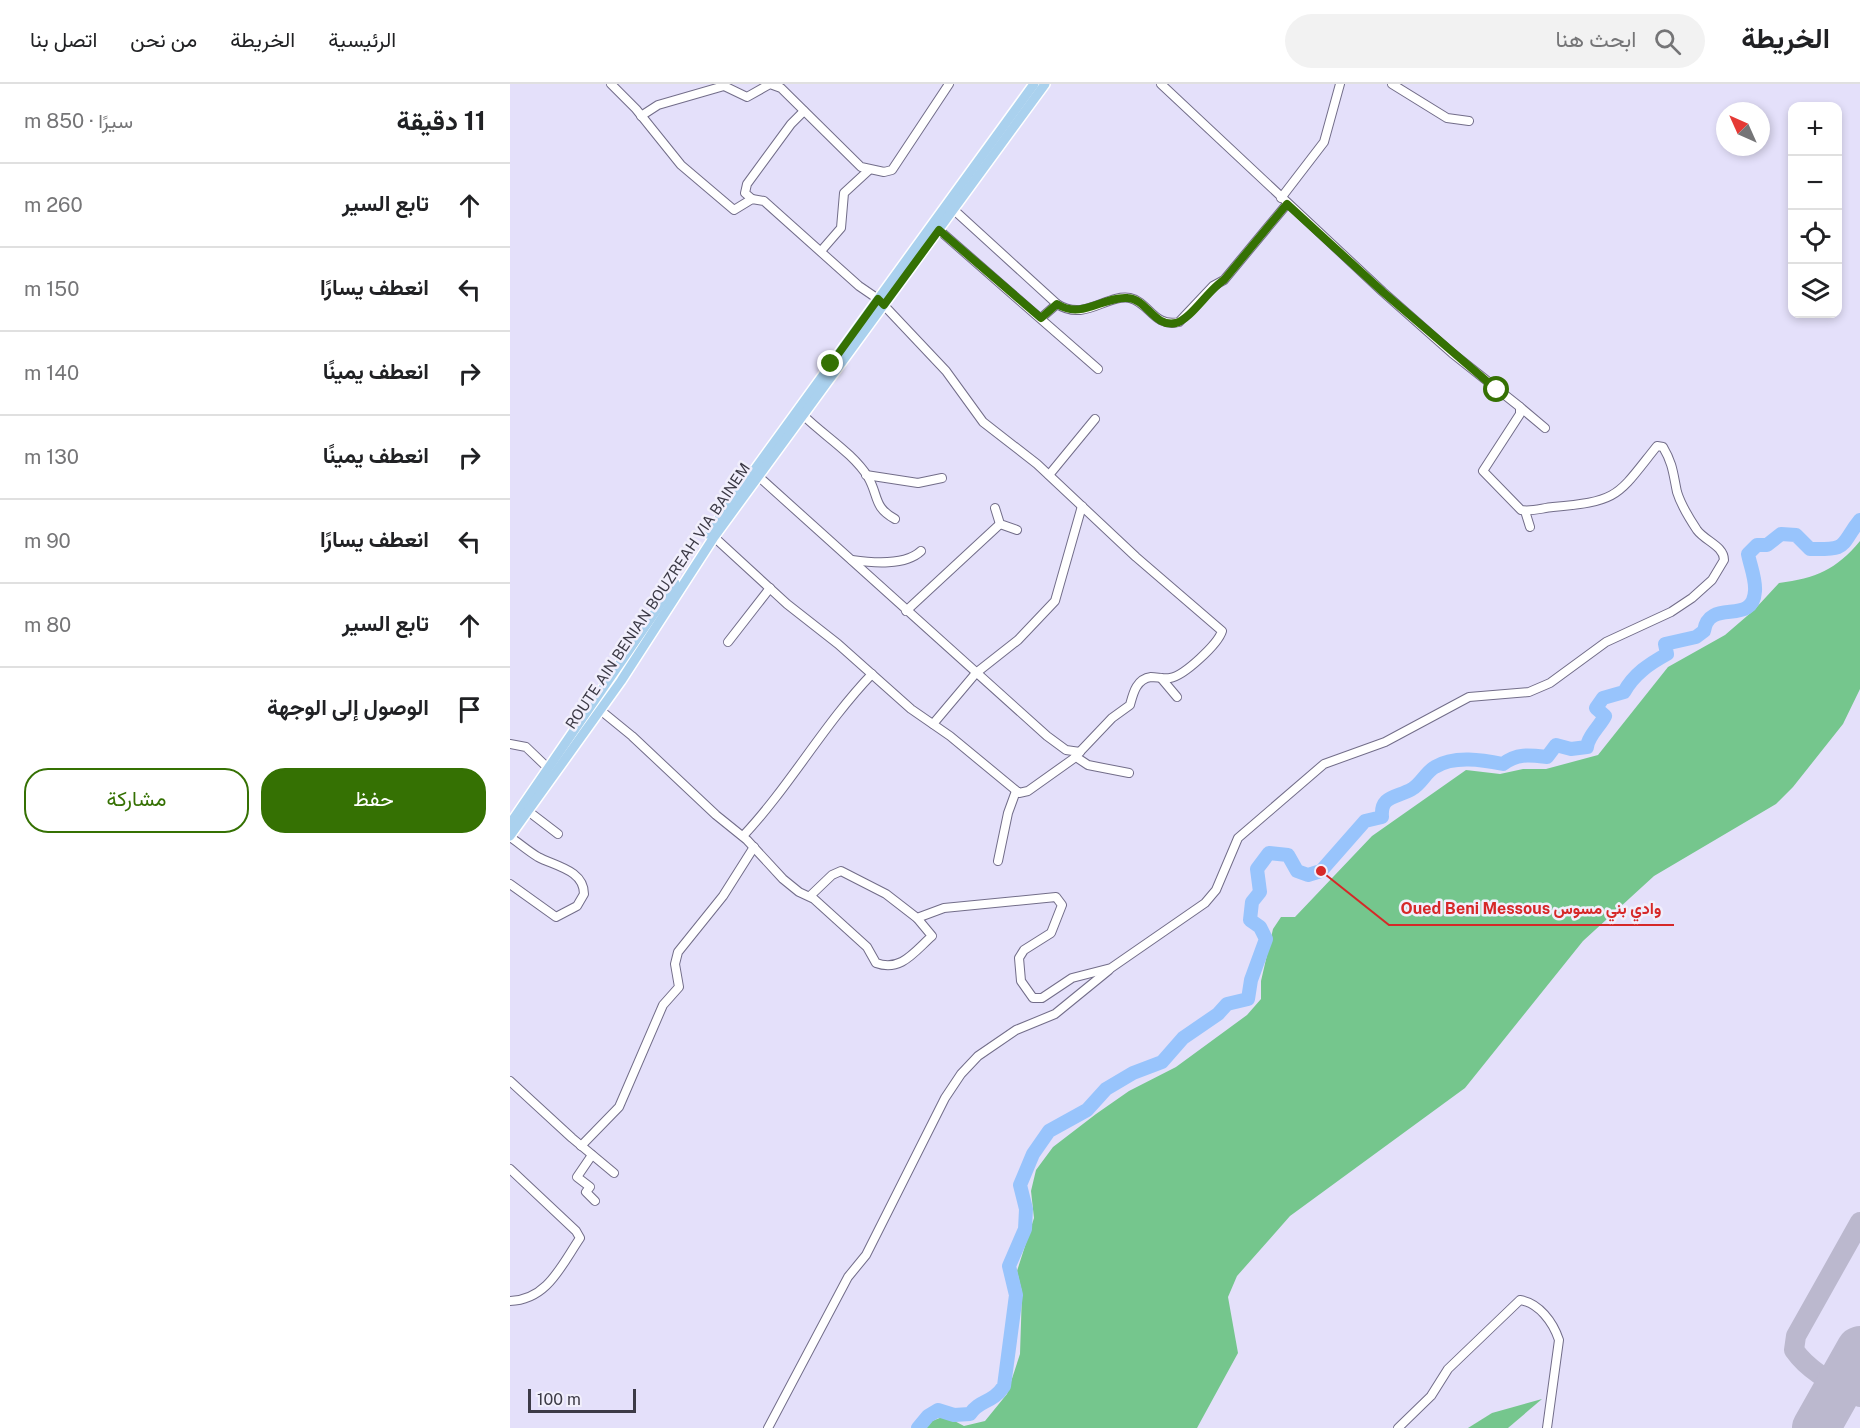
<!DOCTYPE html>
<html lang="ar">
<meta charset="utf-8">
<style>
body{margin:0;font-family:"Public Sans",Vazirmatn,sans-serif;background:#f2f2f2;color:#202124;direction:rtl}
.controls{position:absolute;right:18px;top:18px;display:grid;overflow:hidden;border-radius:12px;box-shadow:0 3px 9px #0003}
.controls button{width:54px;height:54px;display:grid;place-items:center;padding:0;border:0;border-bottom:2px solid #e0e0e0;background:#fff;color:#202124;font:30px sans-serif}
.compass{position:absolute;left:1206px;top:18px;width:54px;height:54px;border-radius:50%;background:#fff;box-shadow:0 3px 9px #0003;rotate:315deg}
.scale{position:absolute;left:18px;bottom:15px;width:108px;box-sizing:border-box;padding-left:6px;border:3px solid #3c3a46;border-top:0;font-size:16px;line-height:21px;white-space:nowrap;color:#3c3a46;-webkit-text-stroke:4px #f1effc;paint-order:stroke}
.stop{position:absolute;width:18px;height:18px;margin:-14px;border:4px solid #357103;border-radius:50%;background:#fff}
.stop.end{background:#357103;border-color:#fff;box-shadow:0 2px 6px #0008}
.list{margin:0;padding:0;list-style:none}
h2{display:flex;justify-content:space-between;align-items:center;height:78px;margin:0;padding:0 24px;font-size:26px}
h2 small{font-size:20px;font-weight:400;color:#757577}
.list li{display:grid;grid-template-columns:39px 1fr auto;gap:18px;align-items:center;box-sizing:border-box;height:84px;padding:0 24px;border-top:2px solid #e0e0e0}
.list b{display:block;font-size:22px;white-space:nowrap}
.list em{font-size:20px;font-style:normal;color:#757577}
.actions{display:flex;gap:12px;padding:18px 24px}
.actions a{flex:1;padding:14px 0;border:2px solid #357103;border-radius:24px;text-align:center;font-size:21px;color:#357103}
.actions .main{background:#357103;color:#fff}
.icon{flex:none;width:33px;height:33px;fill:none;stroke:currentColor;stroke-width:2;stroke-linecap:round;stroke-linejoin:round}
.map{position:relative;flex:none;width:1350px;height:1344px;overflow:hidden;direction:ltr}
header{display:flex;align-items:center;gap:36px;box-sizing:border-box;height:84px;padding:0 30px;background:#fff;border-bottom:2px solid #e0e0e0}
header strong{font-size:28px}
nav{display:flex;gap:33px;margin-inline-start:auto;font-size:21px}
.search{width:420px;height:54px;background:#f2f2f2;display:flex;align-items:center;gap:15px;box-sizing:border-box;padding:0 21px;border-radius:33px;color:#757577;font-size:22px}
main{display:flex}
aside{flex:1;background:#fff}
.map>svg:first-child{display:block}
</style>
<header>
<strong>الخريطة</strong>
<div class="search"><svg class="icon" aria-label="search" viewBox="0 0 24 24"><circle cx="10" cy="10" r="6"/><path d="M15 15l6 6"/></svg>ابحث هنا</div>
<nav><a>الرئيسية</a><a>الخريطة</a><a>من نحن</a><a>اتصل بنا</a></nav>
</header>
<main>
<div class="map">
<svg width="1350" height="1344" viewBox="0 0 1350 1344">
<rect width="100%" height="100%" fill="#e4e0fa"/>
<g fill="#75c68d">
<path d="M1350,457V605L1333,640L1283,703L1266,720L1144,792L1073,857L955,1004L780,1132L727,1192L718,1213L728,1269L687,1344H416L422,1337L435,1332L454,1342L475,1337L497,1310L510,1270L512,1208L507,1187L524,1134L521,1107L526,1086L543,1063L586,1030L619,1007L666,983L737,931L751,915V897L763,845L771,833H785L862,752L956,686L990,690L1013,685H1036L1088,671L1158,583L1215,551L1244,526L1269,499C1306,494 1326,486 1350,457Z"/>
<path d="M1032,1315L998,1344H958L982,1329Z"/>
</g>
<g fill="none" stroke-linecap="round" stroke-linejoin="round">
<path stroke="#98c4fc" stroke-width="14" d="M408,1344L418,1332L428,1326L444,1331L460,1330C470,1315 482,1320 494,1302L506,1211L499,1182L515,1145L516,1125L510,1101L523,1070L539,1047L577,1026L596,1005L623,989L652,978L673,954L708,930L717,920L738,915L741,896L756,855L750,843L740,836L742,818L750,808L747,785L759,769L778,771L787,787L798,791L811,787L855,737L872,733C870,711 887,714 902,705C911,700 916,688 925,683C944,671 973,676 993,680C1007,669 1020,671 1037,673L1046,661L1061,665L1077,663C1078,652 1090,642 1095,632L1086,624L1093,614L1114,608C1124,590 1139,580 1157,570L1155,560L1186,553L1194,547C1199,513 1243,543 1245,507C1246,495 1240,481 1238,470L1247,461H1257L1271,450L1286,451L1300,465C1340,466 1329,462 1350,436"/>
<path stroke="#bbb8ce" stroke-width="20" d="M1350,1138L1286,1252L1284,1266C1300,1289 1326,1300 1350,1313"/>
<path stroke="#bbb8ce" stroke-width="48" d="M1306,1344L1350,1266"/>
<defs>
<g id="minor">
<path d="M101,0L126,25L171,81L224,126L242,115L254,117L349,202L368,215L436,287L473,338L527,380L626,473L712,547C708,560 674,592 660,594C654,595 647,593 641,593C626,595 623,610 620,621L602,634L563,675L518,707L509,709L440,652L401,625L328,560L277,520L204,453"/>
<path d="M882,0L937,34L959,37"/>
<path d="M131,32L148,21L214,2L237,13L260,0L271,4L351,83L374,88L382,86L439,0"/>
<path d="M771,114L814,58L830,0"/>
<path d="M242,115L235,109L237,100L281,40L294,27"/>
<path d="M444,126L547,220"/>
<path d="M429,146L588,285"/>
<path d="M311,167L331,144L334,109L359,86"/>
<path d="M531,234L547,220C575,238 596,210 620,214C639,218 644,244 669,238L703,202L714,196L777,120"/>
<path d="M1010,323L1035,344"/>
<path d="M293,331C313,351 343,369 358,393C369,412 363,423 385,435"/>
<path d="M356,391L408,399L432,394"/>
<path d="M539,391L585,335"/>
<path d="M248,392L537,652L556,666L570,668"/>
<path d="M485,424L490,440L507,446"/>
<path d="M1015,427L1020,443"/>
<path d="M342,476C363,479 395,482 411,467"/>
<path d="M396,527L490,440"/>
<path d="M218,558L260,504"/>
<path d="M651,594L667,613"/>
<path d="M84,621L122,652L206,731L237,756L273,795L289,808L304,815L357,863L366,879C391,888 404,868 422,852L407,834"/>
<path d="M423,640L466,589L508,556L545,517L572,422"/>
<path d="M0,660L16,663L39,685"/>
<path d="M566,673L578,681L619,689"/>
<path d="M18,727L48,750"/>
<path d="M233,752C280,702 314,640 362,590"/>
<path d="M0,753C9,759 18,767 28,773C45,782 74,786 74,810L67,822L46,833L0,800"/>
<path d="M488,777L498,729L506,707"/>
<path d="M300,812L322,791L331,787L376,810L407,834L434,824L546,813L552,821L541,849L514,866L509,874L511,897L523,914H532L562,894L601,884L695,819L706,806L728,754L814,680L875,658L959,613L1019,608L1040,599L1096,558L1161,528L1182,514L1202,496L1214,476C1214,462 1195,457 1187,446C1179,434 1171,421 1167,408C1163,389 1163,380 1153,363L1147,362C1107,412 1110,417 1043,423C1032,424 1022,428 1011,426L973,387L1010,330V323L942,269L873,208L651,0"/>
<path d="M0,997L62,1054L104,1089"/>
<path d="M71,1062L109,1023L153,921L169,903L165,880L168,868L213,812L244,763"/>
<path d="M82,1071L67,1093L80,1103L76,1108L85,1117"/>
<path d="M0,1085L66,1147L70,1154C51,1182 37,1216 0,1217"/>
<path d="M258,1344L338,1193L356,1171L435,1014L451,990L468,972L506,946L545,930L599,886"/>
<path d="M888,1344L921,1312L938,1285L1010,1216C1029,1219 1043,1238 1049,1256L1037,1344"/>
</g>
<g id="major">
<path d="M198,450L524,0"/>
<path d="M0,740L165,499"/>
<path d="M0,752L111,597L204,453L535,0"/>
</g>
</defs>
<use href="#minor" stroke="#726d89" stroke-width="10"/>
<use href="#major" stroke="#fff" stroke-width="12"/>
<use href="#minor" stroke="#fff" stroke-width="8"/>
<use href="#major" stroke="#aad1ee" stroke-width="9"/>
</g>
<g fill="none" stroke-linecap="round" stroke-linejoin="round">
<path stroke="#357103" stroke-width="8" d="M321,280L368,215L374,221L429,146L531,234L547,220C572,236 593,212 618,214C637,215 644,244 666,239C681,235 699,205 714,196L777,120L873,208L987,306"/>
</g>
<g text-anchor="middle" stroke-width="5" stroke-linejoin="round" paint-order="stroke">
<g font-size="15" fill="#3c3a46" stroke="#f1effc">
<text transform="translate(148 512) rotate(-56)" y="5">ROUTE AIN BENIAN BOUZREAH VIA BAINEM</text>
</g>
</g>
<path fill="none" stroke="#d62828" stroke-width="2" d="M811 787L879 841H1164"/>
<circle fill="#d62828" stroke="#f1effc" stroke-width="2" cx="811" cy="787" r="6"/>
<g font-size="16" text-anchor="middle" font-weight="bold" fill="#d62828" stroke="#f1effc" stroke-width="5" stroke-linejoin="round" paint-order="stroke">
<text x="1021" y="830">Oued Beni Messous وادي بني مسوس</text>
</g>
</svg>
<div class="controls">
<button>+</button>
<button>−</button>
<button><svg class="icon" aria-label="locate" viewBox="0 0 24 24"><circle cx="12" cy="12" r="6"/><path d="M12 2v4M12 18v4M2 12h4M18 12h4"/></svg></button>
<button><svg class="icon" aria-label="layers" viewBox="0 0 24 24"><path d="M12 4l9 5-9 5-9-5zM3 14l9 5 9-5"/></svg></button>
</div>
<svg class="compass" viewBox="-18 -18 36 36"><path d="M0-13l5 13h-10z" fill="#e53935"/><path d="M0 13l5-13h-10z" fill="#757577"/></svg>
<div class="scale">100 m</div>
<div class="stop" style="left:987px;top:306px"></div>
<div class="stop end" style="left:321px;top:280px"></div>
</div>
<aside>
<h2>11 دقيقة<small>سيرًا · 850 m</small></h2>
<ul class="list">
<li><svg class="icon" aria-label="ahead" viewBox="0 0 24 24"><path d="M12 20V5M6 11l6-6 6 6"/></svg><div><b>تابع السير</b></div><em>260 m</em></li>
<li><svg class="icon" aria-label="left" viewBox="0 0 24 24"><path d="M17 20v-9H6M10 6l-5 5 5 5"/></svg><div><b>انعطف يسارًا</b></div><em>150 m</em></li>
<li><svg class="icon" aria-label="right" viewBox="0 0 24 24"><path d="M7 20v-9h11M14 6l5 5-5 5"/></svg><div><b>انعطف يمينًا</b></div><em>140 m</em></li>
<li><svg class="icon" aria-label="right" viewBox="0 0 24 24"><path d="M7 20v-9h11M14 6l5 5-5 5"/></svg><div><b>انعطف يمينًا</b></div><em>130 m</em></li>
<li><svg class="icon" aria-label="left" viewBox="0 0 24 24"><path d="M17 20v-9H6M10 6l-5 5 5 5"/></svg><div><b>انعطف يسارًا</b></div><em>90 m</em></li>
<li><svg class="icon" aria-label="ahead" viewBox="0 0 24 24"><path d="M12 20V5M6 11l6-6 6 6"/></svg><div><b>تابع السير</b></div><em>80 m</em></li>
<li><svg class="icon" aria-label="arrive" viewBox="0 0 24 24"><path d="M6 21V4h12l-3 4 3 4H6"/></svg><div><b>الوصول إلى الوجهة</b></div></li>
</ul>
<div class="actions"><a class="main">حفظ</a><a>مشاركة</a></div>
</aside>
</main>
